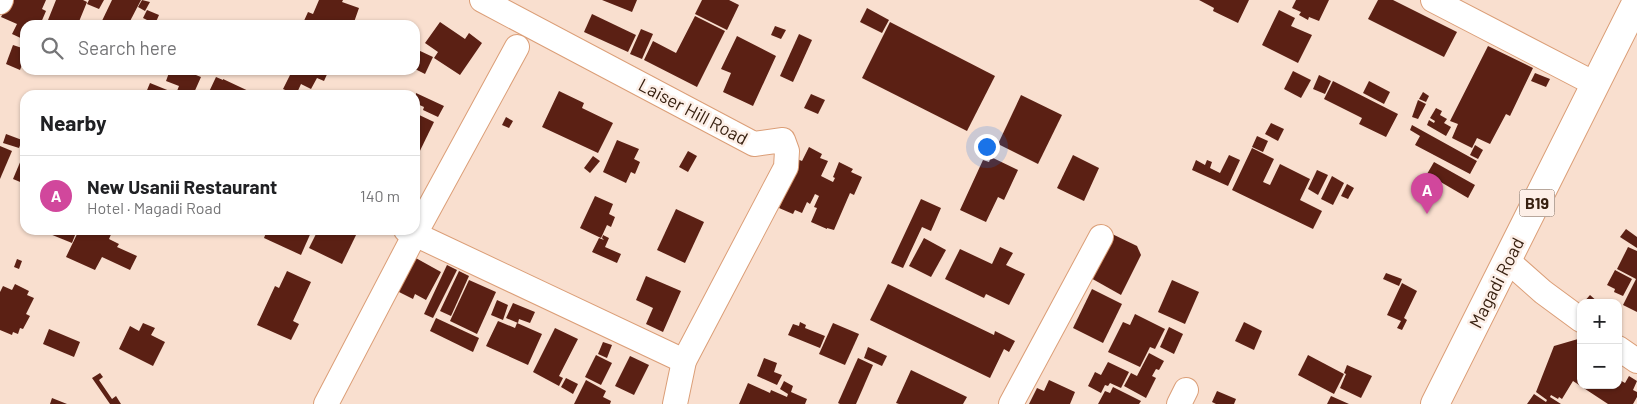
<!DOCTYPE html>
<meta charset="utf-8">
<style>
body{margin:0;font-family:Barlow,sans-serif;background:#f6f6f6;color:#202124}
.controls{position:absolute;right:15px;bottom:15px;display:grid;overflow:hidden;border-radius:10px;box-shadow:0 1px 4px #0004}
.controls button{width:45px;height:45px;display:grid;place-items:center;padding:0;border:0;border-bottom:1px solid #e0e0e0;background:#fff;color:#202124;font:25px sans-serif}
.you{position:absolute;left:986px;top:146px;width:18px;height:18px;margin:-12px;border:4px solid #fff;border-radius:50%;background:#1a73e8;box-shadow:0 0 0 8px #1a73e833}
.badge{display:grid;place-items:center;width:32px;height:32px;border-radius:50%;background:#2c617d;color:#fff;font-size:16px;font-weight:700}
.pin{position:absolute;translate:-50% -41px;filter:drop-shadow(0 1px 2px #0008)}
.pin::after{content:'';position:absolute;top:26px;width:18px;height:15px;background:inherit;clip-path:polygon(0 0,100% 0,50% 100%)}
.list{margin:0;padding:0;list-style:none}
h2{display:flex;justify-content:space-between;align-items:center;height:65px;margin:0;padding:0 20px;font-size:21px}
h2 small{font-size:16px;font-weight:400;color:#757577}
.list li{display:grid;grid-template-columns:32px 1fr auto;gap:15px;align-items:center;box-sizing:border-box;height:80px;padding:0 20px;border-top:1px solid #e0e0e0}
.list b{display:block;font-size:19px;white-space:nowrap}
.list p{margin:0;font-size:16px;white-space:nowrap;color:#757577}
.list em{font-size:16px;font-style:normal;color:#757577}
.icon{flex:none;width:28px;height:28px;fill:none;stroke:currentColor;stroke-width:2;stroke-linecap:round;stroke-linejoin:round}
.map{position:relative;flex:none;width:1637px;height:404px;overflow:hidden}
.search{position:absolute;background:#fff;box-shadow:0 1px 4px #0004;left:20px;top:20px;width:400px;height:55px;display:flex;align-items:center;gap:12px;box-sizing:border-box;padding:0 18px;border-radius:15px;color:#757577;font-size:19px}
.panel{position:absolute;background:#fff;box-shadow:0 1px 4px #0004;left:20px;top:90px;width:400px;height:145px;border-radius:15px}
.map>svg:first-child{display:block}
</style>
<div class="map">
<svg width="1637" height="404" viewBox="0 0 1637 404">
<rect width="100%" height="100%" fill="#f9dfcf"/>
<g fill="#5b2014">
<path d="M10,0H46L42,9L46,11L40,25H25V40L12,34L17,24L1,17Z"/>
<path d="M56,0H83L87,2L78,24L81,25H46Z"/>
<path d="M89,0H104L99,9L87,4Z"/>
<path d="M112,0H141L128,25H100Z"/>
<path d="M142,0L150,2L145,11L138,7Z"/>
<path d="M319,0H343L342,2L359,8L353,25H307L303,23L308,12L313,14Z"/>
<path d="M602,0H637L632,12Z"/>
<path d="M702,0H729L739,5L727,30L695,14Z"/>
<path d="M1199,0H1249L1238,23L1213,11L1214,8Z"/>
<path d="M1296,0H1329L1319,21L1309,17L1308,20L1299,15L1301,12L1292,8Z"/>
<path d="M1378,0H1393L1457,32L1444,57L1368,19Z"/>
<path d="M867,8L889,20L882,33L860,22Z"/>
<path d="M147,10L159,15L155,24L143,18Z"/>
<path d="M1279,10L1295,18L1291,26L1312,35L1298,63L1262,45Z"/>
<path d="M592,14L636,35L628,52L584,32Z"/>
<path d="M695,16L725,31L697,87L644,60L653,41L676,53Z"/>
<path d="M440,22L465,39L469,33L482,43L460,75L434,58L438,52L425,43Z"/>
<path d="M890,22L995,76L967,131L862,78Z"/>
<path d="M775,26L786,30L781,39L771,35Z"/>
<path d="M641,29L653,34L642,59L630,54Z"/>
<path d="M799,34L812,40L793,82L780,76Z"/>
<path d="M737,36L776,56L753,106L723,92L731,73L721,69Z"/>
<path d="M13,45L25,49V57L20,70L6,64Z"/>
<path d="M1488,46L1533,68L1510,116L1506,114L1490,144L1477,138L1472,148L1452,138L1458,124L1450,121Z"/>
<path d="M418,50L433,57L425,74L415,69V57Z"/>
<path d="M170,70H187L186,71L201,77L193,95H181L182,93L177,91L179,86L166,81Z"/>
<path d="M285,70H329L324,81L317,78L311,89L301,84L296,95L283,89L290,75L284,72Z"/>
<path d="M1293,71L1311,80L1301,98L1284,89Z"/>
<path d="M1535,73L1550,79L1546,87L1531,81Z"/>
<path d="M1319,75L1331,81L1325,94L1313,89Z"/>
<path d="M216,77L223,80V79L257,95H216L218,90L215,95H209L208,94Z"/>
<path d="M1333,81L1398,114L1386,137L1359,124L1362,118L1324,99Z"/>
<path d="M1369,81L1390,92L1384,104L1363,93Z"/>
<path d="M150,83L177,94L176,95H145Z"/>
<path d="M559,91L584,103L582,108L613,123L598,153L542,127Z"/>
<path d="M1423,92L1429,96L1426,102L1419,99Z"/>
<path d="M416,93L444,106L438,117L423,110L424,107L415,103Z"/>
<path d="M811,94L825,100L818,114L804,108Z"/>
<path d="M1021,95L1062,115L1038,164L998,144Z"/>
<path d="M1418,100L1426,104L1418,119L1412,117Z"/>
<path d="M1436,108L1442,111L1440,115L1447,119L1444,123L1451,127L1446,136L1427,125L1429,120L1434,123L1435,121L1430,118Z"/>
<path d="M415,113L434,122L415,161Z"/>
<path d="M506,117L513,121L509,128L502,125Z"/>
<path d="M1271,123L1284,129L1278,141L1265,134Z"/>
<path d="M1412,125L1477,161L1470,174L1415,145L1420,136L1410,130Z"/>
<path d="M6,134L22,140L19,148L3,143Z"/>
<path d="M1257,136L1268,141L1263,152L1252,147Z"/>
<path d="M617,140L639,149L634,159L640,162L635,174L631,172L626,183L603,172Z"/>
<path d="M1475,145L1483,150L1478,159L1470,155Z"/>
<path d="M0,146L12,151L0,179Z"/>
<path d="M809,147L822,154L820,158L828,161L821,176L833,182L835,178L833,177L839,162L853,169L851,172L862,177L854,195L850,193L834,230L827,228V229L811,222L817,208L814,207L819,196L815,194L810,204L807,202L802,213L795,210L793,214L779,208L787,191L797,159L802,161Z"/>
<path d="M1252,148L1274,159L1263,182L1270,185L1280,164L1310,179L1300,200L1322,211L1313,229L1232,190Z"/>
<path d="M688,151L697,156L688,172L679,167Z"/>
<path d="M1073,155L1099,168L1084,201L1057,188Z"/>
<path d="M1229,155L1240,160L1228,186L1192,170L1196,160L1205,165L1207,160L1212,162L1210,168L1220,173Z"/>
<path d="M593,156L600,161L590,173L584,168Z"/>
<path d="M991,157L1018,170L1004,200L998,197L986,222L960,210L983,160L989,162Z"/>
<path d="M21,160L25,162V184L13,179Z"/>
<path d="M1434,162L1475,185L1468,198L1427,174Z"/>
<path d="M1317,170L1328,175L1318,195L1308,189Z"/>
<path d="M1332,176L1344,183L1333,205L1321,199Z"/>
<path d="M1347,184L1354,188L1348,199L1341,196Z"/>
<path d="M595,196L613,204L609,214L615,217L611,227L607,225L601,238L580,228Z"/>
<path d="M921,199L941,208L931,231L922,227L903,268L891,263Z"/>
<path d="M676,209L704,222L685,263L657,250Z"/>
<path d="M1626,229L1637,237V248L1620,237Z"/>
<path d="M40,230H77L72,243Z"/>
<path d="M79,230H113L109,239L119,244L117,247L137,256L130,270L102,257L95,270L66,257Z"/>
<path d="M267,230H312L301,255L264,238Z"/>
<path d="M318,230H352L357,233L342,264L309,248Z"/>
<path d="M1108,232L1137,246L1141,255L1121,295L1089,277Z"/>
<path d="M603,235L609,238L605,247L621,254L617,263L592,252L599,238L604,240L602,238Z"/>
<path d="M924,238L946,250L931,277L909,266Z"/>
<path d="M1000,247L1013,253L1006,265L1025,274L1009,305L986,294L984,298L945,279L960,249L992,264Z"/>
<path d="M1628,247L1637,251V312L1623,305L1636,279L1617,269Z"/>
<path d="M414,257L441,272L426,300L415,294L413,299L397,291Z"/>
<path d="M17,259L22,261L19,269L14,267Z"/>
<path d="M447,265L457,270L433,318L424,314Z"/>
<path d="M1615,270L1632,279L1623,296L1614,292L1615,289L1607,285Z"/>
<path d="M287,271L311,282L293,321L299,324L291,340L257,325L275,286L279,288Z"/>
<path d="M459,271L469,276L451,316L440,311Z"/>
<path d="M1386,273L1402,279L1399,286L1383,279Z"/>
<path d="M646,276L681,291L663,332L646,324L653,308L636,300Z"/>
<path d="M469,280L496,292L477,334L450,321Z"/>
<path d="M1172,280L1199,292L1185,324L1158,312Z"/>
<path d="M1402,283L1417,291L1404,318L1407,320L1402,330L1397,328L1401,321L1387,315Z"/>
<path d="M15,284L29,291L27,295L34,298L26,314L30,316L23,329L20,328L18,334L13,332L12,335L0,330V292L3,286L12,290Z"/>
<path d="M888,284L994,335L995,331L1015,341L1009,352L1004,349L990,378L870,320Z"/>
<path d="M1092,289L1122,304L1103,343L1073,328Z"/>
<path d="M1590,295L1599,303H1583Z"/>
<path d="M497,300L508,305L503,320L491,315Z"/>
<path d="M513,303L535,312L530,323L519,319L518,323L506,318Z"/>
<path d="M1135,314L1165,329L1155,349L1150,347L1140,367L1108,352L1123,322L1130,325Z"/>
<path d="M436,318L479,338L473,352L430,331Z"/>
<path d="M498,321L515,328L517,323L542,334L528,365L486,346Z"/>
<path d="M800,322L806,325L805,328L825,336L820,348L788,335L793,324L799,326Z"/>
<path d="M1244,322L1262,331L1254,350L1235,341Z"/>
<path d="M143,323L155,328L151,335L165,342L153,366L119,349L130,326L139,331Z"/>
<path d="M833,323L859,334L845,365L819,354Z"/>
<path d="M1169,327L1183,334L1174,354L1160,347Z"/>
<path d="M555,328L578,339L559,376L563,378L559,386L533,372Z"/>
<path d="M49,329L80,342L74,357L43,344Z"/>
<path d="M1578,339L1581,341V385H1618V379L1625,383L1629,376L1637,381L1633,390L1637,392V397L1633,404H1608L1573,381L1562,399L1559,397L1558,399L1551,395L1550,397L1561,404H1527L1534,394L1546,402L1547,400L1536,392L1554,346Z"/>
<path d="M603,342L612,345L607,358L598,354Z"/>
<path d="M868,347L887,356L882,366L864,358Z"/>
<path d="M1149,353L1164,361L1159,370L1156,369L1152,376L1156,378L1146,398L1124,386L1131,373L1137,376Z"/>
<path d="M596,355L612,363L601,385L585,377Z"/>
<path d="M1308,355L1344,374L1334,394L1298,375Z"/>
<path d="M630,356L649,365L634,395L615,386Z"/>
<path d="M764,358L777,363L774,372L782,375L777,385L757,376Z"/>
<path d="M858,358L873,365L856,404H840L838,403Z"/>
<path d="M1108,362L1129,372L1121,388L1110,383L1108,386L1105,385L1101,393L1088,386L1095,372L1101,375Z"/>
<path d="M1347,365L1372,376L1361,398L1340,388L1346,374L1344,373Z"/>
<path d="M911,370L967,397L963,404H899L896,403Z"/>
<path d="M100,373L103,377L99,380L112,399L116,396L121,404H110L92,378Z"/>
<path d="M566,378L578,384L573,394L561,387Z"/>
<path d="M586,380L606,391L603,397L611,401L610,404H574Z"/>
<path d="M1049,380L1075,392L1070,404H1029L1037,388L1044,391Z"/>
<path d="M784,381L793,386L791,392L807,399L805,404H739L748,383L770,393L771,390L787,397L788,394L780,389Z"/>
<path d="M1113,387L1141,401L1139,404H1098L1105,391L1110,393Z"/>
<path d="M1217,391L1236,399L1234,404H1216L1212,402Z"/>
<path d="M1331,396L1349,404H1327Z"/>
<path d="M52,398L67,404H50Z"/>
</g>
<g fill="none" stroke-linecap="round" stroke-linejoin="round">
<defs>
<g id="street">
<path d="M482,0L754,144L783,140L787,151L786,167L684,361L675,404"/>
<path d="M1433,0L1595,84"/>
<path d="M0,2L1,0"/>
<path d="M406,230L684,361"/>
<path d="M1508,261L1543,292L1581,320"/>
<path d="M1618,348L1637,361"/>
<path d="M326,404L415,234L517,47"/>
<path d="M1011,404L1101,237"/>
<path d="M1179,404L1186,390"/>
</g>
<path id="highway" d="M1435,404L1637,1"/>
</defs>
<use href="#street" stroke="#db9e77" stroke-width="26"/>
<use href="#highway" stroke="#db9e77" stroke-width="30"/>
<use href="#street" stroke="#fff" stroke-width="24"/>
<use href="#highway" stroke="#fff" stroke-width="28"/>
</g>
<g text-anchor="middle" stroke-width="5" stroke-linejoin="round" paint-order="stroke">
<rect fill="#fdefe7" stroke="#735f51" stroke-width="1" x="1519.5" y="189.5" width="35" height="27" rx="4"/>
<g font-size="16" font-weight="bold" fill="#382111">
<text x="1537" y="209">B19</text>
</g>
<g font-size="18" fill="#382111" stroke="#fdefe7">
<text transform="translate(693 112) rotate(28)" y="6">Laiser Hill Road</text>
<text transform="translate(1497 283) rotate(-63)" y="6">Magadi Road</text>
</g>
</g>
</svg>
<div class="controls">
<button>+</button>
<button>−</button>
</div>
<div class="you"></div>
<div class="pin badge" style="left:1427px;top:214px;background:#d1479c">A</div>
<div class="search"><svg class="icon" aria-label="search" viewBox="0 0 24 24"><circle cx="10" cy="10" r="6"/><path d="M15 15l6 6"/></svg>Search here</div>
<section class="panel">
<h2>Nearby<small></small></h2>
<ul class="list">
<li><span class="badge" style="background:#d1479c">A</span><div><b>New Usanii Restaurant</b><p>Hotel · Magadi Road</p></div><em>140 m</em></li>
</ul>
</section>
</div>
